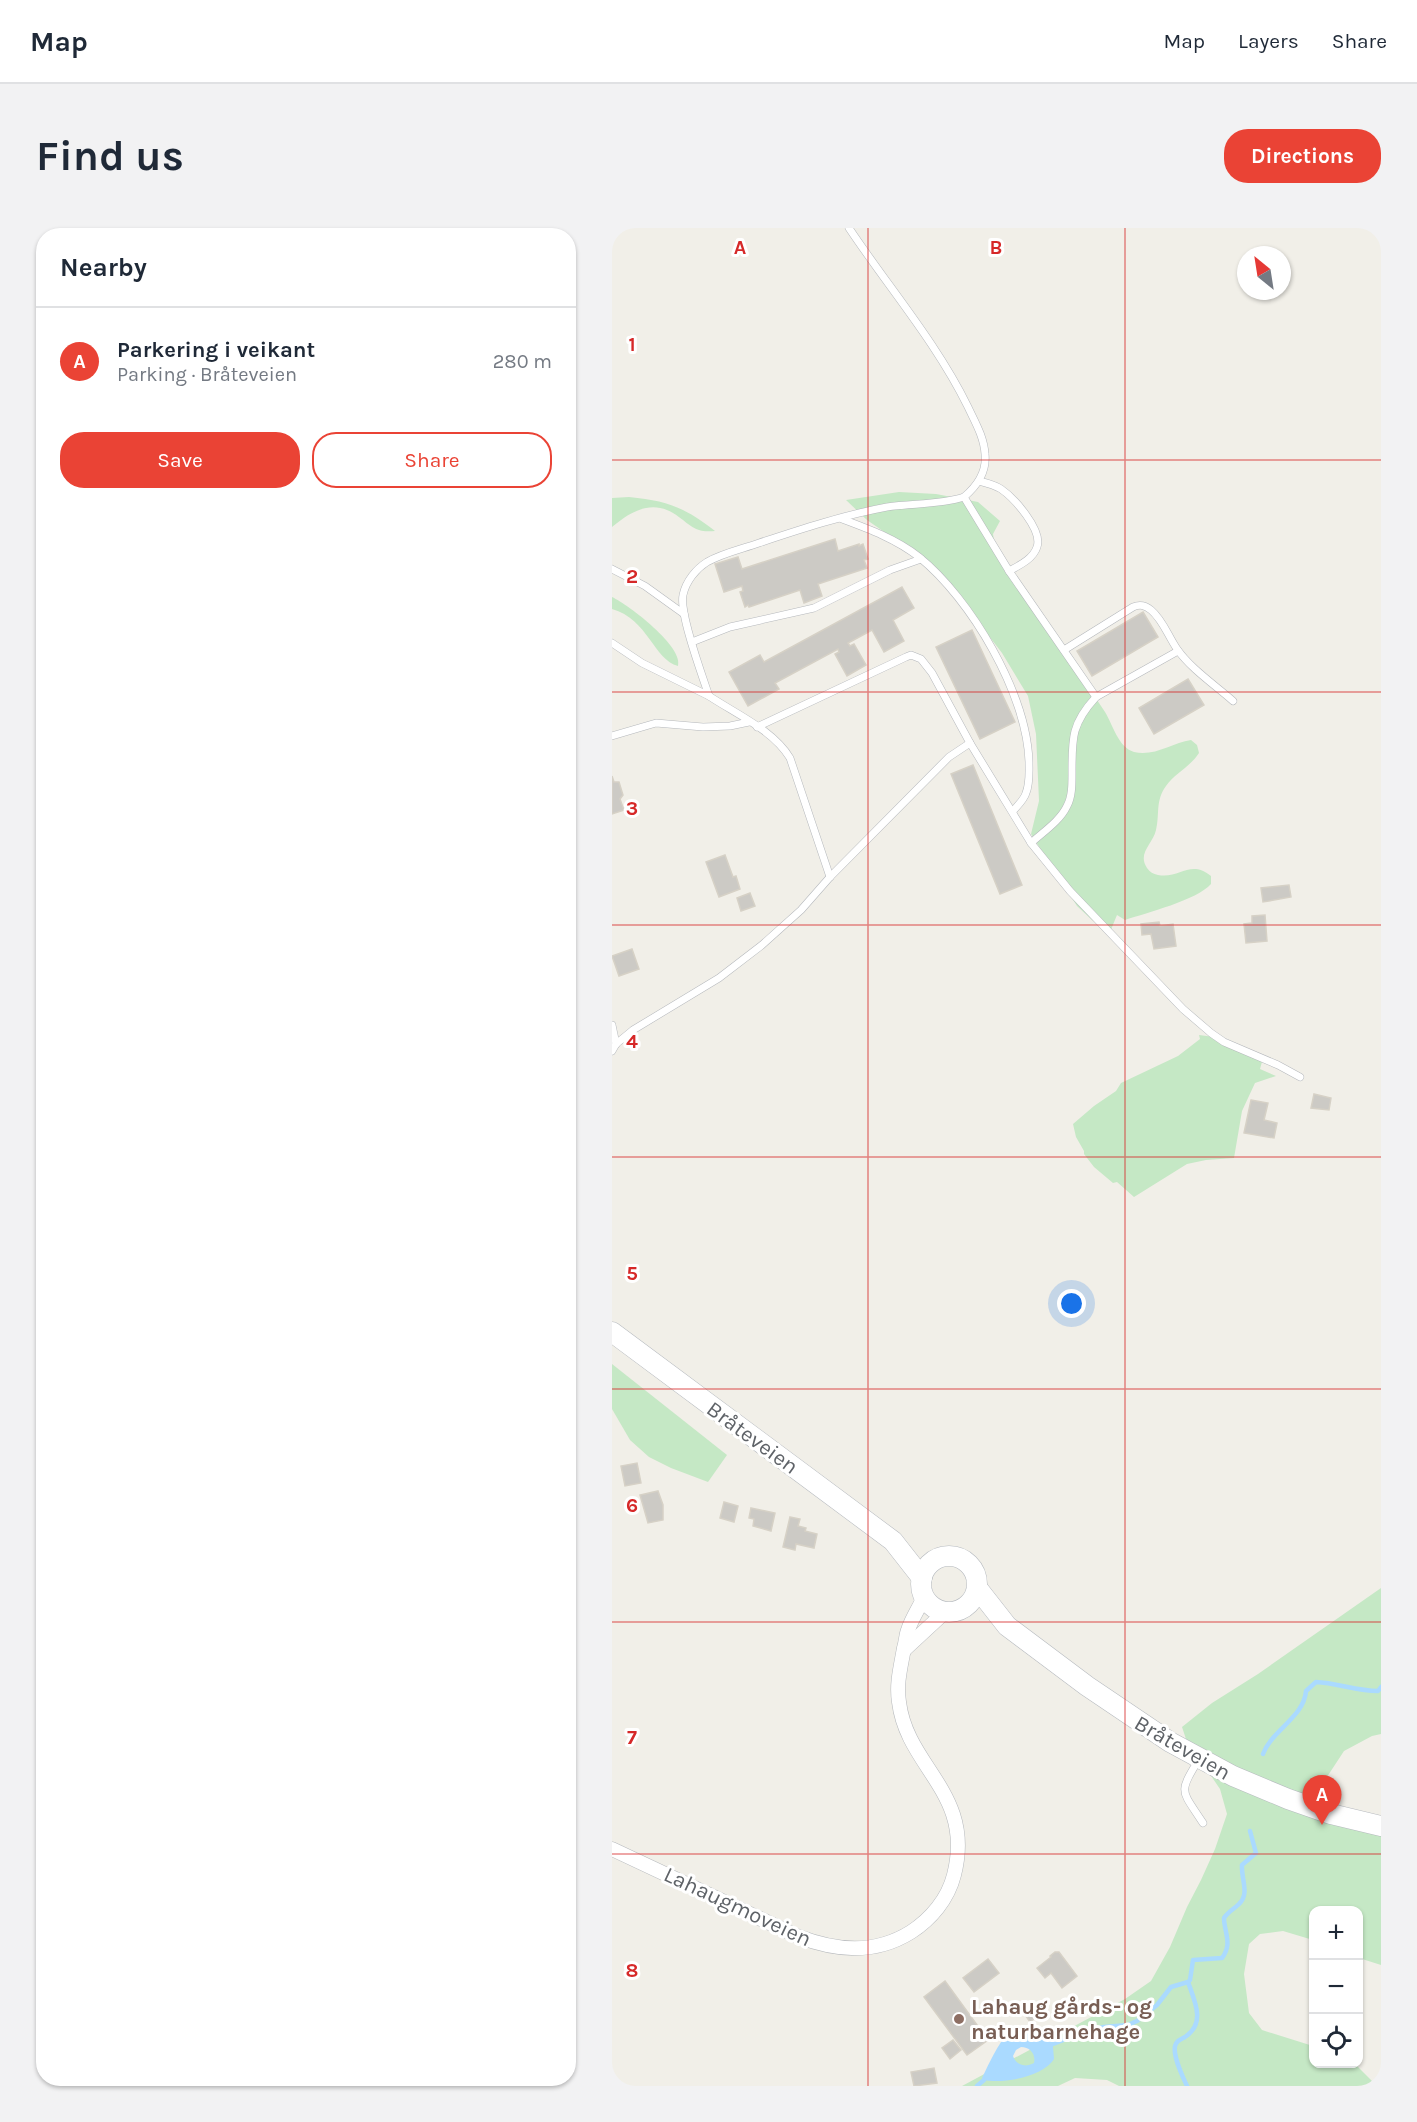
<!DOCTYPE html>
<meta charset="utf-8">
<style>
body{margin:0;font-family:Karla,sans-serif;background:#f2f2f3;color:#1f2937}
.controls{position:absolute;right:18px;bottom:18px;display:grid;overflow:hidden;border-radius:12px;box-shadow:0 2px 4px #0004}
.controls button{width:54px;height:54px;display:grid;place-items:center;padding:0;border:0;border-bottom:2px solid #e0e1e3;background:#fff;color:#1f2937;font:30px sans-serif}
.compass{position:absolute;left:625px;top:18px;width:54px;height:54px;border-radius:50%;background:#fff;box-shadow:0 2px 4px #0004;rotate:330deg}
.you{position:absolute;left:460px;top:1076px;width:21px;height:21px;margin:-15px;border:4px solid #fff;border-radius:50%;background:#1a73e8;box-shadow:0 0 0 9px #1a73e833}
.badge{display:grid;place-items:center;width:39px;height:39px;border-radius:50%;background:#ea4335;color:#fff;font-size:20px;font-weight:700}
.pin{position:absolute;translate:-50% -50px;filter:drop-shadow(0 2px 3px #0008)}
.pin::after{content:'';position:absolute;top:32px;width:21px;height:18px;background:inherit;clip-path:polygon(0 0,100% 0,50% 100%)}
.list{margin:0;padding:0;list-style:none}
h2{display:flex;justify-content:space-between;align-items:center;height:78px;margin:0;padding:0 24px;font-size:26px}
h2 small{font-size:20px;font-weight:400;color:#747a83}
.list li{display:grid;grid-template-columns:39px 1fr auto;gap:18px;align-items:center;box-sizing:border-box;height:108px;padding:0 24px;border-top:2px solid #e0e1e3}
.list b{display:block;font-size:22px;white-space:nowrap}
.list p{margin:0;font-size:20px;white-space:nowrap;color:#747a83}
.list em{font-size:20px;font-style:normal;color:#747a83}
.actions{display:flex;gap:12px;padding:18px 24px}
.actions a{flex:1;padding:14px 0;border:2px solid #ea4335;border-radius:24px;text-align:center;font-size:21px;color:#ea4335}
.actions .main{background:#ea4335;color:#fff}
.icon{flex:none;width:33px;height:33px;fill:none;stroke:currentColor;stroke-width:2;stroke-linecap:round;stroke-linejoin:round}
.map{position:relative;flex:none;width:769px;height:1858px;overflow:hidden;border-radius:24px}
header{display:flex;align-items:center;gap:36px;box-sizing:border-box;height:84px;padding:0 30px;background:#fff;border-bottom:2px solid #e0e1e3}
header strong{font-size:28px}
nav{display:flex;gap:33px;margin-inline-start:auto;font-size:21px}
.intro{display:flex;align-items:center;justify-content:space-between;box-sizing:border-box;height:144px;padding:0 36px}
h1{margin:0;font-size:42px}
.button{padding:15px 27px;border-radius:24px;background:#ea4335;color:#fff;font-size:21px;font-weight:700}
main{display:flex;gap:36px;padding:0 36px}
aside{flex:1;background:#fff;border-radius:24px;box-shadow:0 2px 4px #0004}
.map>svg:first-child{display:block}
</style>
<header>
<strong>Map</strong>
<nav><a>Map</a><a>Layers</a><a>Share</a></nav>
</header>
<div class="intro"><h1>Find us</h1><a class="button">Directions</a></div>
<main>
<aside>
<h2>Nearby<small></small></h2>
<ul class="list">
<li><span class="badge">A</span><div><b>Parkering i veikant</b><p>Parking · Bråteveien</p></div><em>280 m</em></li>
</ul>
<div class="actions"><a class="main">Save</a><a>Share</a></div>
</aside>
<div class="map">
<svg width="769" height="1858" viewBox="0 0 769 1858">
<rect width="100%" height="100%" fill="#f1efe8"/>
<g fill="#c5e8c5">
<path d="M287,264L324,266L366,274L388,293L381,306L383,319C420,374 456,429 493,484C501,497 506,519 522,524C542,529 560,515 579,512L585,517L587,525C578,539 563,545 554,558C543,573 548,586 544,602C541,616 525,625 535,640C538,644 541,646 546,647C568,651 578,631 599,648V656C585,672 534,685 513,692L505,687L498,704L480,692L465,678L419,606L427,573L424,506L416,468L390,425L367,395L331,354L278,308L255,292L234,272Z"/>
<path d="M17,269C56,273 72,279 103,303C80,305 79,296 61,285C38,271 17,285 0,299V270Z"/>
<path d="M0,369C17,377 72,419 66,438C42,432 36,391 0,381Z"/>
<path d="M587,807L602,809L651,830L648,841L664,848L643,855L630,883L622,930L594,932L575,936L522,969L505,954L501,955L482,939L472,926V923L464,909L461,896L482,878L504,863L509,855L566,828L588,811Z"/>
<path d="M0,1136L115,1227L96,1254L59,1240L37,1229L18,1212L0,1181Z"/>
<path d="M769,1360V1506L760,1508L732,1523L713,1552L712,1574L769,1597V1737L747,1730L746,1682H702L701,1712L671,1703L648,1706L637,1716L632,1746L637,1785L650,1802L701,1818L702,1836H743L765,1858H507L495,1852L463,1850L446,1858H350L513,1771L539,1753L558,1719L575,1679L589,1652L603,1621L615,1586L608,1561L574,1511L570,1499L600,1475L646,1446Z"/>
</g>
<path fill="#aadaff" fill-rule="evenodd" d="M405,1798H414L438,1803L440,1807L442,1831C431,1849 391,1856 372,1852L370,1850C378,1834 389,1807 405,1798ZM409,1819C418,1819 424,1826 422,1835C413,1840 404,1837 401,1828L404,1822Z"/>
<g fill="none" stroke-linecap="round" stroke-linejoin="round">
<g stroke="#aadaff" stroke-width="4.5">
<path d="M651,1526C660,1502 692,1489 694,1463L704,1454C725,1455 745,1463 766,1463L769,1459"/>
<path d="M441,1816L475,1803L492,1799L516,1797L525,1793L545,1777L559,1759L576,1754L578,1752L581,1732L610,1730C621,1716 612,1704 612,1690C616,1684 622,1681 627,1676C638,1666 629,1651 630,1637L644,1625L638,1603"/>
<path d="M365,1858L372,1852"/>
<path d="M575,1858C570,1847 561,1829 563,1818C565,1812 568,1812 573,1809C594,1795 583,1774 576,1754"/>
</g>
</g>
<g fill="#cccac5" stroke="#d6d1c6" stroke-width="1.5">
<path d="M223,311L226,323L247,316V318L251,316L256,331L252,332L255,340L206,356L210,368L192,375L188,362L137,379L136,377L133,379L128,364L131,363L130,358L112,364L103,336L126,329L130,341Z"/>
<path d="M290,359L302,380L281,392L292,413L272,424L260,402L236,415L238,418L242,416L254,437L235,448L223,426L227,424L226,421L163,455L167,461L136,478L117,444L148,427L152,434Z"/>
<path d="M531,384L546,409L480,448L465,423Z"/>
<path d="M360,402L403,494L368,511L324,419Z"/>
<path d="M576,451L592,477L542,506L527,480Z"/>
<path d="M361,537L410,657L388,666L339,546Z"/>
<path d="M0,548L2,554H7L11,567L8,571L12,582L0,586Z"/>
<path d="M113,627L121,649L124,648L128,661L107,669L94,634Z"/>
<path d="M677,657L679,669L651,674L649,660Z"/>
<path d="M138,665L143,678L129,683L125,670Z"/>
<path d="M653,687L655,713L634,715L632,696L640,695V688Z"/>
<path d="M547,694L548,698L561,696L564,718L542,721L539,706L530,707L529,696Z"/>
<path d="M20,721L27,741L7,748L0,728Z"/>
<path d="M702,866L719,870L717,882L699,880Z"/>
<path d="M639,872L656,875L652,892L665,895L662,910L632,905Z"/>
<path d="M25,1235L29,1255L13,1258L9,1238Z"/>
<path d="M46,1263L51,1277V1292L36,1295L28,1267Z"/>
<path d="M112,1274L126,1278L122,1294L108,1290Z"/>
<path d="M139,1280L163,1285L159,1303L141,1298L142,1291L137,1290Z"/>
<path d="M178,1289L188,1291L186,1298L194,1300L193,1303L205,1306L202,1320L184,1316L183,1322L171,1319Z"/>
<path d="M443,1724H447L465,1748L450,1760L439,1745L433,1750L425,1740L439,1729L438,1728Z"/>
<path d="M376,1731L387,1745L362,1764L351,1750Z"/>
<path d="M333,1753L376,1812L355,1827L312,1769Z"/>
<circle cx="430" cy="1780" r="4.5"/>
<path d="M418,1780L424,1789L418,1794L411,1784Z"/>
<path d="M341,1812L349,1822L338,1831L330,1820Z"/>
<path d="M322,1840L325,1855L302,1858L299,1844Z"/>
</g>
<g fill="none" stroke-linecap="round" stroke-linejoin="round">
<defs>
<g id="lane">
<path d="M237,0C277,60 324,114 356,179C363,194 372,209 373,226C375,244 365,258 352,269L397,343L484,469C459,496 460,511 460,546C460,557 460,569 455,578C448,593 431,604 419,615"/>
<path d="M367,253C375,255 383,257 389,261C402,270 431,302 425,319C421,331 408,337 397,343"/>
<path d="M230,291C257,301 284,311 307,329C359,371 415,466 417,534C417,544 418,555 414,565C412,572 405,578 401,583"/>
<path d="M0,341L33,358L72,386"/>
<path d="M80,414L118,399L202,380L278,342L309,331"/>
<path d="M0,415L30,435L97,468"/>
<path d="M452,422L521,379C528,376 533,377 539,382C551,392 556,408 565,421C579,441 603,457 621,473"/>
<path d="M484,469L566,423"/>
<path d="M145,499L294,429L299,427L309,431L320,445L358,515L419,615L458,663L571,781L599,805L612,814L666,837L688,849"/>
<path d="M0,508L44,495L91,499L118,498L137,494"/>
<path d="M218,649L178,530C161,502 124,486 97,468C90,447 67,385 71,367C74,353 84,341 95,334C111,325 130,321 147,315C189,301 232,287 275,279C301,275 327,277 352,269"/>
<path d="M0,797L4,816"/>
<path d="M0,823L4,816L21,802L107,750L150,717L189,682L218,649L337,529L358,515"/>
<path d="M587,1531C566,1566 569,1561 591,1595"/>
</g>
<g id="street">
<path d="M292,1422L333,1384"/>
<path d="M0,1621L185,1708C224,1723 262,1727 299,1704C319,1691 336,1671 342,1647C363,1565 295,1540 287,1474C284,1455 289,1438 292,1420C294,1414 294,1407 296,1402C300,1390 307,1380 312,1369"/>
</g>
<g id="secondary">
<path d="M0,1104L281,1313L310,1350"/>
<circle cx="337" cy="1356" r="28"/>
<path d="M366,1361L395,1398L475,1458L558,1514L621,1548L676,1571L719,1586L769,1598"/>
</g>
</defs>
<use href="#lane" stroke="#b5b8bc" stroke-width="8"/>
<use href="#street" stroke="#b5b8bc" stroke-width="15"/>
<use href="#secondary" stroke="#b6babf" stroke-width="21"/>
<use href="#lane" stroke="#fff" stroke-width="7"/>
<use href="#street" stroke="#fff" stroke-width="14"/>
<use href="#secondary" stroke="#fff" stroke-width="20"/>
</g>
<path fill="none" stroke="#d62828" stroke-width="1.5" stroke-opacity="0.55" d="M256,0V1858M513,0V1858M0,232H769M0,464H769M0,697H769M0,929H769M0,1161H769M0,1394H769M0,1626H769"/>
<circle fill="#8d6e63" stroke="#fff" stroke-width="2" cx="347" cy="1791" r="6"/>
<g text-anchor="middle" stroke-width="6" stroke-linejoin="round" paint-order="stroke">
<g font-size="22" fill="#5f6368" stroke="#fff">
<text transform="translate(141 1209) rotate(36)" y="8">Bråteveien</text>
<text transform="translate(571 1519) rotate(30)" y="8">Bråteveien</text>
<text transform="translate(126 1678) rotate(25)" y="8">Lahaugmoveien</text>
</g>
<g font-size="22" font-weight="bold" fill="#785e54" stroke="#fff" text-anchor="start">
<text x="359" y="1786">Lahaug gårds- og<tspan x="359" dy="25">naturbarnehage</tspan></text>
</g>
</g>
<g font-size="20" text-anchor="middle" font-weight="bold" fill="#d62828" stroke="#fff" stroke-width="6" stroke-linejoin="round" paint-order="stroke">
<text x="128" y="26">A</text>
<text x="384" y="26">B</text>
<text x="20" y="123">1</text>
<text x="20" y="355">2</text>
<text x="20" y="587">3</text>
<text x="20" y="820">4</text>
<text x="20" y="1052">5</text>
<text x="20" y="1284">6</text>
<text x="20" y="1516">7</text>
<text x="20" y="1749">8</text>
</g>
</svg>
<div class="controls">
<button>+</button>
<button>−</button>
<button><svg class="icon" aria-label="locate" viewBox="0 0 24 24"><circle cx="12" cy="12" r="6"/><path d="M12 2v4M12 18v4M2 12h4M18 12h4"/></svg></button>
</div>
<svg class="compass" viewBox="-18 -18 36 36"><path d="M0-13l5 13h-10z" fill="#e53935"/><path d="M0 13l5-13h-10z" fill="#747a83"/></svg>
<div class="you"></div>
<div class="pin badge" style="left:710px;top:1597px">A</div>
</div>
</main>
